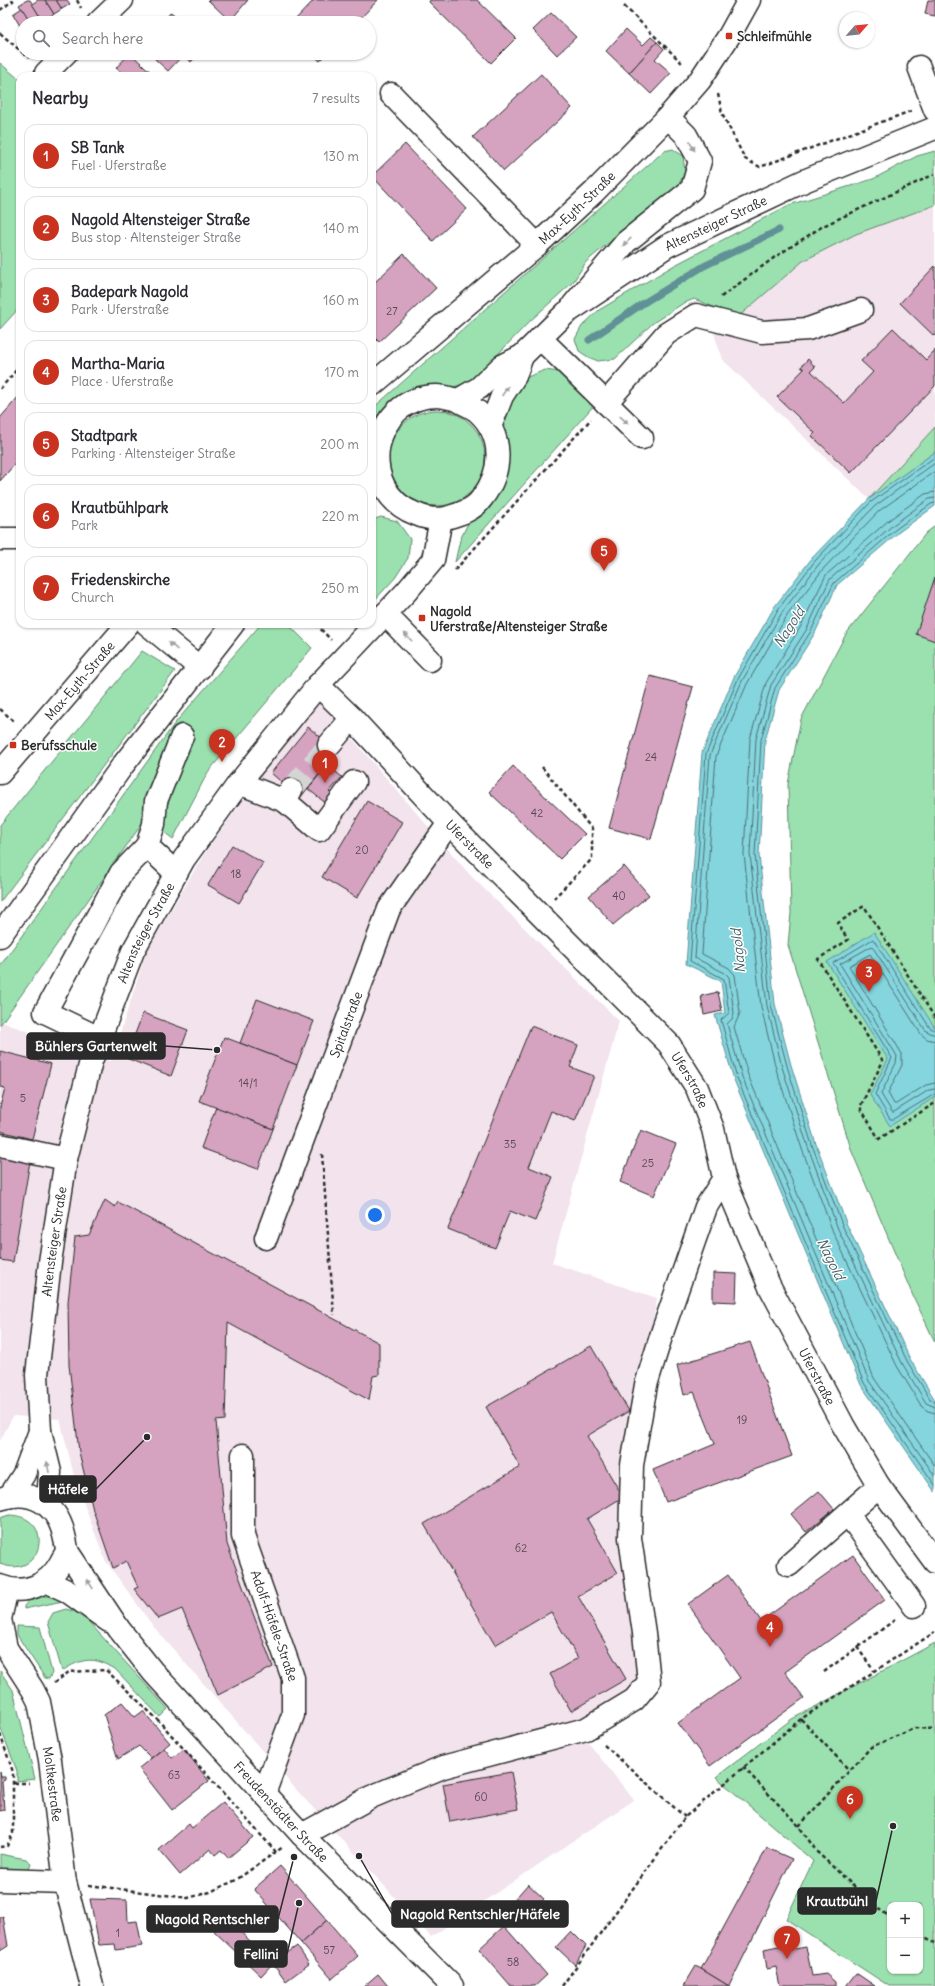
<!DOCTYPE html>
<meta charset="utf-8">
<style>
body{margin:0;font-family:Delius,sans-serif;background:#f7f7f7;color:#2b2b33}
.controls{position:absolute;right:12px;bottom:12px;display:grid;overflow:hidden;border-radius:8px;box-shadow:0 1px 3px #0004}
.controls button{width:36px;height:36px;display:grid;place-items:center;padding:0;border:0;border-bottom:1px solid #e1e1e2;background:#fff;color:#2b2b33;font:20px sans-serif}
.compass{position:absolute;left:839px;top:12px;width:36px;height:36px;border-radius:50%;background:#fff;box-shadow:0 1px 3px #0004;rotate:62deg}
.you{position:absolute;left:375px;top:1215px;width:14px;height:14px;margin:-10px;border:3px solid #fff;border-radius:50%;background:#1a73e8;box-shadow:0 0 0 6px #1a73e833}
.badge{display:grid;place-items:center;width:26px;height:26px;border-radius:50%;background:#c8321e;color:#fff;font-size:13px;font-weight:700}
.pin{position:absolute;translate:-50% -33px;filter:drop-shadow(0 1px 2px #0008)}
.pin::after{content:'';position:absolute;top:21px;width:14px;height:12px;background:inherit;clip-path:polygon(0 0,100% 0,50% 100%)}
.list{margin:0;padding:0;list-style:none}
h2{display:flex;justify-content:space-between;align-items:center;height:52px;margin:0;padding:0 16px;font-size:17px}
h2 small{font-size:13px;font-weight:400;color:#7c7c81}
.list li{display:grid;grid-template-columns:26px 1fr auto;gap:12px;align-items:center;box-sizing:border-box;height:64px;margin:0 8px 8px;padding:0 8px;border:1px solid #e1e1e2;border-radius:12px}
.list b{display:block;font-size:15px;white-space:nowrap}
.list p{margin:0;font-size:13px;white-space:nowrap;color:#7c7c81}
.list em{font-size:13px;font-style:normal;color:#7c7c81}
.icon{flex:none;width:22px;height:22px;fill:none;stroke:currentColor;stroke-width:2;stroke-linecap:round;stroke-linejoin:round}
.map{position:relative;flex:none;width:935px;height:1986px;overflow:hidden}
.search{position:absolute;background:#fff;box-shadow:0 1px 3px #0004;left:16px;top:16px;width:360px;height:44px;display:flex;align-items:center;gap:10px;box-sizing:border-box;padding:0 14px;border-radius:22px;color:#7c7c81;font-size:15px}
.panel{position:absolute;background:#fff;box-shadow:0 1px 3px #0004;left:16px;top:72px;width:360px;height:556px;border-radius:12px}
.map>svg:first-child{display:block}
</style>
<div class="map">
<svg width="935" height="1986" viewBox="0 0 935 1986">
<rect width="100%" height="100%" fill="#fff"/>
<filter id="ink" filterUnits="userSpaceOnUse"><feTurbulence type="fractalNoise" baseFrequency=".025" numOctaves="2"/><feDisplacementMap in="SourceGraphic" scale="8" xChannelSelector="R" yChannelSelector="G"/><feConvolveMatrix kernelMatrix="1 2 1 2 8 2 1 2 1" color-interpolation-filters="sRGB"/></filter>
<g filter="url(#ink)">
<g fill="#f2e3ec">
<path d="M935,197V427L869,499L722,359L714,333L797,256Z"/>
<path d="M317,698L471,876L619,1021L552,1263L657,1298L632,1427L642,1679L622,1703L575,1726L634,1800L431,1937L292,1785L153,1626L105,1560L75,1480L60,1419L13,1416L0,1441V1025L2,1022L111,1061L146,953L204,854Z"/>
</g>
<g fill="#9ae1af" stroke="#62866d" fill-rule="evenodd">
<path d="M0,63L20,80V307L0,329Z"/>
<path d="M673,149L683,156L685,172L678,186L665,200L623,231L586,262L573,282L530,321L471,382L450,388L372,434V409L664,151Z"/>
<path d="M935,151V205L856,234L803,261L738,317L694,299L682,304L653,323L615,359L598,361L588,357L579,351L575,339L582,326L599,310L673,266L789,205L873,179L917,156Z"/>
<path d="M545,370L560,372L596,403L455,562L460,540L507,441L504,419L511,399L525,378Z"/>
<circle cx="437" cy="458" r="48"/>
<path d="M935,427V452L869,499Z"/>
<path d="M381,517L397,521L410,539L408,558L395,578L372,603V520Z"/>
<path d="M935,526V1342L913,1296L852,1152L788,945L791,913L788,784L801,719L846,634L926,533Z"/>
<path d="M261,624H288L312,648L208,772L173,839L146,818L0,1025V966L175,723Z"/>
<path d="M142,651L175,671L0,902V825Z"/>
<path d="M9,1515C57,1516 43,1581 0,1564V1518Z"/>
<path d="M33,1596H49L63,1601L24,1609V1606Z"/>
<path d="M66,1609L76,1612L88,1621L168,1709L160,1717L115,1669C94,1656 82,1658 62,1671L48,1622L53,1613Z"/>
<path d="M17,1626L40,1627L52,1673L49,1679L45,1678L17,1635Z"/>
<path d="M935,1643V1986H889L786,1919L813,1861L716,1777L792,1719ZM890,1905H920V1971H890Z"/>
<path d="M0,1671L13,1690L35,1779L17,1781V1771L0,1726Z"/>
<path d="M0,1854L26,1859L31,1863L29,1869L16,1875L0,1869Z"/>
</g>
<g fill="#84d5de" stroke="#609196">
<path d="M935,452V506L899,532L837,585L815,633L779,690L765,740L759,855L775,1004L791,1065L816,1144L847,1225L910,1359L935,1400V1492L861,1385L734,1080L715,1015L725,1013L721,981L686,964L702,753L734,677L775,606L812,558L869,499Z"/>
<path d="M874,932L935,1028V1097L890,1126L870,1095L888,1059L827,962Z"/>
</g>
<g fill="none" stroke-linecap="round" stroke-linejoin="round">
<g stroke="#4f6f73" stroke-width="1">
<path d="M935,457L871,502L815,561L779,608L738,679L706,754L690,961L724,979L729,1013L721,1020L737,1078L864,1383L935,1485"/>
<path d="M935,463L875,506L819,564L783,611L742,681L710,755L695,958L725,973L729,977L734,1013L732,1019L727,1024L742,1077L869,1381L935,1476"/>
<path d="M935,471L879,511L824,568L788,614L747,684L716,756L702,954L729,968L735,975L740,1013L734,1027L748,1075L874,1378L935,1466"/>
<path d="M935,492L925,494L889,520L826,575L801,626L766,683L750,739L744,854L761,1007L776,1069L802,1149L833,1232L897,1366L922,1407L928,1411L935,1413"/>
<path d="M935,498L929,499L893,525L830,579L807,629L771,685L756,739L750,854L767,1006L782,1067L808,1147L838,1229L902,1363L926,1403L935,1407"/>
<path d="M935,503L931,504L896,529L834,583L811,631L775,688L761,740L755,855L771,1005L787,1066L812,1145L843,1227L907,1361L930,1399L935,1402"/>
<path d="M935,1030L930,1028L873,939L833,963L892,1058L875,1094L890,1119H893L935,1094"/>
<path d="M935,1035L926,1031L872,946L840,964L897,1056L896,1063L881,1094L892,1112H894L929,1090L935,1089"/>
<path d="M935,1041L927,1039L921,1034L870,954L849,966L902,1054V1065L888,1093L894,1104H896L926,1085L935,1083"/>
</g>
<path stroke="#609196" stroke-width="7" d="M589,340L642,304L704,266L779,230"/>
</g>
<g fill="#d5a3c0" stroke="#2b2b2b">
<path d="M27,0H30L43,21L31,23L19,5Z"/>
<path d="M38,0H45L54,14L43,21L32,4Z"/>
<path d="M45,0H56L62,9L54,14Z"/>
<path d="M56,0H67L70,4L62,9Z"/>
<path d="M208,0H248L230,21Z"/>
<path d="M314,0H378L356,23H292Z"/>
<path d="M430,0H477L516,38L491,63L429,2Z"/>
<path d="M928,0H935V16L925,14Z"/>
<path d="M22,8L31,23H23V31L13,14Z"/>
<path d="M171,12L183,23H162Z"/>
<path d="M551,13L576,37L557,55L533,30Z"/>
<path d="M626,29L643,45L651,37L657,42L629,73L606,51Z"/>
<path d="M657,42L664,49L655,59L671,73L651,94L629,73Z"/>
<path d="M130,53L155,76H125L116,68Z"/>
<path d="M161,53H199L191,62L184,54L168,71L155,59Z"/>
<path d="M311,53H328L320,61Z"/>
<path d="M541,74L572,108L504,171L473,137Z"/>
<path d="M405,144L467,209L433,241L372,176Z"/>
<path d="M404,254L436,288L379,342L372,335V285Z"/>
<path d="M935,266V335L934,336L900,303Z"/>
<path d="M893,328L926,360L935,350V386L851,473L812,436L815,433L777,397L804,369L801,367L808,359L815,367L811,371L844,403L873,372L861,361Z"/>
<path d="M20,395V469L15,464L0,481V418Z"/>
<path d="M935,577V641L916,634Z"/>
<path d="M650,676L693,687L651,839L609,828Z"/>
<path d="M308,727L338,751L300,798L271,773Z"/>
<path d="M327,765L342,777L329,792L333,795L327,804L308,789Z"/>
<path d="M513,766L585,834L560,859L489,792Z"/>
<path d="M367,801L402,822L357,898L322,877Z"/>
<path d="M232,845L263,863L239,903L208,885Z"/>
<path d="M624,866L649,895L613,925L589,896Z"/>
<path d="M718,992L722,1011L704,1015L701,996Z"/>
<path d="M257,999L314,1021L297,1065L240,1043Z"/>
<path d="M143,1013L188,1030L171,1076L126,1058Z"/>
<path d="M531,1026L578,1045L570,1067L594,1076L575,1121L551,1111L529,1167L553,1177L535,1221L510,1211L495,1248L448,1229Z"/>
<path d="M224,1037L297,1065L273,1129L199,1101Z"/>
<path d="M0,1051L51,1064L32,1139L0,1131V1107L5,1088L0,1087Z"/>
<path d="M216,1107L273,1129L258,1169L201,1148Z"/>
<path d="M641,1130L676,1144L654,1196L620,1182Z"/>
<path d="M0,1156L30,1161L13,1262L0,1260Z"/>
<path d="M105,1200L115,1207L118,1202L379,1343V1375L373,1376L369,1400L228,1323L225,1420L216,1421L227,1544L273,1667L218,1695L182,1609L158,1619L134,1589L138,1587L126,1561L113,1568L93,1510L79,1452L69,1365L68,1302L75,1237L89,1235Z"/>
<path d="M713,1273L737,1274L736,1302L713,1301Z"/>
<path d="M750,1342L792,1456L666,1502L653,1470L715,1444L694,1392L684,1395L677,1365Z"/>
<path d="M591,1346L629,1411L587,1436L623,1497L587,1519L618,1573L578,1596L626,1679L571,1711L550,1674L578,1658L551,1612L495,1645L424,1524L520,1467L486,1407Z"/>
<path d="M819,1491L834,1509L806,1532L791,1514Z"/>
<path d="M853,1555L885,1600L785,1672L804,1698L710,1766L678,1723L740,1678L688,1604L728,1575L761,1621Z"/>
<path d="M122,1702L135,1717L143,1711L170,1743L151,1758L139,1746L118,1759L104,1715Z"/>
<path d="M164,1748L172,1758L184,1749L209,1781L172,1810L139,1768Z"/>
<path d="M0,1772L1,1777H5V1780L2,1781L4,1810L0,1811Z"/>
<path d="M511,1772L518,1809L450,1822L443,1784Z"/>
<path d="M223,1802L253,1837L228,1858L221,1850L215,1855L210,1849L180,1875L159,1850L189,1824L192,1828Z"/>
<path d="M767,1848L792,1859L729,1986L701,1969Z"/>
<path d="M280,1866L327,1920L301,1943L254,1889Z"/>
<path d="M528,1884L544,1899L529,1915L514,1900Z"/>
<path d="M90,1899L127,1900L128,1922L137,1921L142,1946L116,1950L115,1944L99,1945Z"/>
<path d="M3,1916L8,1946L0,1951V1918Z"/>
<path d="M226,1918L273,1963L261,1976L214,1931Z"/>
<path d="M327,1920L358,1956L332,1979L301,1943Z"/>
<path d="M504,1926L547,1975L535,1986H511L479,1949Z"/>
<path d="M571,1931L586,1946L575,1965L556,1947Z"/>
<path d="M788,1944L790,1950L806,1947L812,1976L826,1974L835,1982V1986H780L776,1967L767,1969L764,1949Z"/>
<path d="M297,1946L309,1964L286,1981L273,1963Z"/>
<path d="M696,1966L701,1969L729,1986H684Z"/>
<path d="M856,1973L875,1986H846Z"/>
<path d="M378,1974L388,1986H364Z"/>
</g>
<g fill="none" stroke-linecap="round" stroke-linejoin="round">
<path stroke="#d5d5d5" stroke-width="22" stroke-dasharray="22 11" stroke-linecap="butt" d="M291,790L329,745"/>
<defs>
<g id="minor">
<path d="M98,23L122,0"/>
<path d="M919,67L935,110"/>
<path d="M46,73L66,53"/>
<path d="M391,94L537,245"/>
<path d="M573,305L626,242L692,189L700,161L686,135L668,117"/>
<path d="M540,338L642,438"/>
<path id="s1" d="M372,385L537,245L594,192L668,117L700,80L729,36L749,0"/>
<path d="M606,403L666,334L696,315L762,332L808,329L861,310"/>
<path d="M0,539H20"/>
<path d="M385,614L430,660"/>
<path d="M147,624L200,668"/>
<path id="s2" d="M318,685L352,718L449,823L669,1044L697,1088L713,1129L724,1178L769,1285L843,1425L879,1486L935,1562"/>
<path d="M329,745L352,718"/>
<path id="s3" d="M0,773L128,624"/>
<path d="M239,783L285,801L291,790"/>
<path d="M285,801L319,830L354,782"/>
<path d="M147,846L154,824L156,801L182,736"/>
<path d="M99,1038L45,1012L121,873L147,846L176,873"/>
<path d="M0,1145L66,1159"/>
<path id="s4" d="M266,1238L389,909L449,823"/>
<path id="s5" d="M243,1455V1536L293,1678V1715L264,1794"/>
<path d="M10,1496L24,1474L40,1431"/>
<path d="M0,1499C31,1488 57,1504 64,1535C65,1540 67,1546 67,1551C66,1554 63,1558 61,1562C49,1585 25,1596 0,1586"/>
<path id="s6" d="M48,1504L50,1472L40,1431L37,1375L50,1262L66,1159L91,1061L133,951L184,859L239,783L318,685L406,592L433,560L441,519"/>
<path d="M848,1514L914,1606"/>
<path id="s7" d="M67,1551L119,1629L153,1672L302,1835L452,1986"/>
<path d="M789,1565L879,1486"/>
<path d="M46,1581L67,1591L109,1621"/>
<path id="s8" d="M7,1589L0,1619L6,1648L33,1690L39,1702L50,1760L65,1882L92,1986"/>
<path d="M302,1835L371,1797L443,1767L586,1729L634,1700L649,1682L644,1633L630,1538L632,1465L646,1385L663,1330L706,1207L724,1178"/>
<path d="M0,1880L65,1882"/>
</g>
<g id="major">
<path id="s9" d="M458,400C464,404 472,407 477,411C504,435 503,471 482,498C474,510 460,514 446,518C436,520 425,518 416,514C354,491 371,396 437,396C444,396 452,399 458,400L479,388L502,366L522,356L566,313L667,246L804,181L935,128"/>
<path d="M490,427L502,396L515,376L522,356"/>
<path d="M0,936L123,765L233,624"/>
</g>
</defs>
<use href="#minor" stroke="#2b2b2b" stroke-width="25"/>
<use href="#major" stroke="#2b2b2b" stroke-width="25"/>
<g stroke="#2b2b2b" stroke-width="2.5" stroke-dasharray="4 3" stroke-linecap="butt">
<path d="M77,0L81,8"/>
<path d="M624,6L683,64"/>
<path d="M0,10L14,0"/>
<path d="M0,33L23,53"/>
<path d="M23,53L29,58"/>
<path d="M718,94L722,113L745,159L760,167L911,111"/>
<path d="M721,297L775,257L823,226L935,174"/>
<path d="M0,389L20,366"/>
<path d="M455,570L591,419"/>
<path d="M316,624L331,640"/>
<path d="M0,709L15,722"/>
<path d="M542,767L592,829V859L554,898"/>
<path d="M935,1018L864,906L838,923L848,940L818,959L883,1061L860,1107L879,1139L935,1103"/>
<path d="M322,1154L334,1315"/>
<path d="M857,1647L874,1671"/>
<path d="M824,1672L896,1619"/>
<path d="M54,1683L69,1672L106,1670L157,1719L276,1852"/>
<path d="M801,1719L849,1770"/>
<path d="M0,1734L13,1772V1833L7,1846L0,1847"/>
<path d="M604,1745L685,1817"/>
<path d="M743,1767L799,1826L817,1852L877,1908L890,1917"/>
<path d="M14,1783H29"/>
<path d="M799,1826L871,1747L915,1728L935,1729"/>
<path d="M89,1885L188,1898L210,1892L236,1880L283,1847"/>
<path d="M920,1936L935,1943"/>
<path d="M562,1986L685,1817L801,1719L935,1632"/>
</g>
<use href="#minor" stroke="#fff" stroke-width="22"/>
<use href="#major" stroke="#fff" stroke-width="22"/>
</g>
<defs><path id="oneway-solid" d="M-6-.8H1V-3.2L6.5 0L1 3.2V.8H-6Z"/></defs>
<g fill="#a0a0a0">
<use href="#oneway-solid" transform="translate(692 146) rotate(61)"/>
<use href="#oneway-solid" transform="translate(627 242) rotate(137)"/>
<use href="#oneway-solid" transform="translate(505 391) rotate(-56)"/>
<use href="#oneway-solid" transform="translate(624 420) rotate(44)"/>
<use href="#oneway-solid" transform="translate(408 637) rotate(-134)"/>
<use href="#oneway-solid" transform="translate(173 646) rotate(-140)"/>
<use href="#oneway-solid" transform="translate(48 1467) rotate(-101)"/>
<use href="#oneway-solid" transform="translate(90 1584) rotate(-123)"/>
</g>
</g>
<g fill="#c8321e" stroke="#fff" stroke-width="1.5">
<rect x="725" y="32" width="8" height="8" rx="2"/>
<rect x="418" y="614" width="8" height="8" rx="2"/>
<rect x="9" y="741" width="8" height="8" rx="2"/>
</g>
<g text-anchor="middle" stroke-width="3" stroke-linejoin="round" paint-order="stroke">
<g font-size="11" fill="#564950">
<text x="392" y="315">27</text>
<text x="651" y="761">24</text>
<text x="537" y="817">42</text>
<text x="362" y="854">20</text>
<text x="236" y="878">18</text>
<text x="619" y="900">40</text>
<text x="248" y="1087">14/1</text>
<text x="23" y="1102">5</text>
<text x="510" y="1148">35</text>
<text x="648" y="1167">25</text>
<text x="742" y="1424">19</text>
<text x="521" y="1552">62</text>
<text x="174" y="1779">63</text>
<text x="481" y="1801">60</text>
<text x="118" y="1937">1</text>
<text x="329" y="1954">57</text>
<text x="513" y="1966">58</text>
</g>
<g font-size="13" font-weight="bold" fill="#2b2b2b" stroke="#fff" text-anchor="start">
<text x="737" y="41">Schleifmühle</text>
<text x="430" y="616">Nagold<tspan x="430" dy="15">Uferstraße/Altensteiger Straße</tspan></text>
<text x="21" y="750">Berufsschule</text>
</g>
<g font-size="13" fill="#2b2b2b" stroke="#fff">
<text dy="5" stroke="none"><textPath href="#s1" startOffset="271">Max-Eyth-Straße</textPath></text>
<text dy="5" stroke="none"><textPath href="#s9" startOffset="696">Altensteiger Straße</textPath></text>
<text dy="5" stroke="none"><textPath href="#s3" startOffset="122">Max-Eyth-Straße</textPath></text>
<text dy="5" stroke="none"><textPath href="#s2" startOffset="220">Uferstraße</textPath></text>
<text dy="5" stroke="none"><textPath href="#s6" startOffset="589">Altensteiger Straße</textPath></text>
<text dy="5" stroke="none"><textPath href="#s4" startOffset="228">Spitalstraße</textPath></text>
<text dy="5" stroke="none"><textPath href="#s2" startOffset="544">Uferstraße</textPath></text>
<text dy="5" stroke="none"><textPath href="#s6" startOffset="265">Altensteiger Straße</textPath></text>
<text dy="5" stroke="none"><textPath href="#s2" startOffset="868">Uferstraße</textPath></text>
<text dy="5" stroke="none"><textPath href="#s5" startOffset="176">Adolf-Häfele-Straße</textPath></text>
<text dy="5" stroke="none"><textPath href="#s8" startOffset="207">Moltkestraße</textPath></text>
<text dy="5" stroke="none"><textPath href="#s7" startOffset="338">Freudenstädter Straße</textPath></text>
</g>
<g font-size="14" font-style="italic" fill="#465e61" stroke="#fff">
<text transform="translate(789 627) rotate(-57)" y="5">Nagold</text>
<text transform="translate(738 951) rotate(-96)" y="5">Nagold</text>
<text transform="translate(831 1259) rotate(64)" y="5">Nagold</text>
</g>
</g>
<path fill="none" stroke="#2b2b2b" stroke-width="1.5" d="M217 1050L165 1046M147 1437L96 1489M893 1826L876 1901M359 1856L392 1914M294 1857L278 1919M299 1903L287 1954"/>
<g fill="#2b2b2b" stroke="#fff" stroke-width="1.5">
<circle cx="217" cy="1050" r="4"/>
<circle cx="147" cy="1437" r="4"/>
<circle cx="893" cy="1826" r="4"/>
<circle cx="359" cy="1856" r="4"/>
<circle cx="294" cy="1857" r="4"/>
<circle cx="299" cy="1903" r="4"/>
</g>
<g fill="#2b2b2b" stroke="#2b2b2b" stroke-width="1.5">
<rect x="27" y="1033" width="138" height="26" rx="4"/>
<rect x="40" y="1476" width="56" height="26" rx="4"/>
<rect x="798" y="1888" width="78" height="26" rx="4"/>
<rect x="392" y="1901" width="176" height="26" rx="4"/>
<rect x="147" y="1906" width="131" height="26" rx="4"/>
<rect x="235" y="1941" width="52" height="26" rx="4"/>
</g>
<g font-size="14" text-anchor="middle" font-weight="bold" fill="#fff">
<text x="96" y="1051">Bühlers Gartenwelt</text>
<text x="68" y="1494">Häfele</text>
<text x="837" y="1906">Krautbühl</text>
<text x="480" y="1919">Nagold Rentschler/Häfele</text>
<text x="212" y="1924">Nagold Rentschler</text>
<text x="261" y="1959">Fellini</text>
</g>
</svg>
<div class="controls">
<button>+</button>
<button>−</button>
</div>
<svg class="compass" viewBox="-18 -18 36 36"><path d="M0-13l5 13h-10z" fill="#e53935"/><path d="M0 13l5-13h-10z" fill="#7c7c81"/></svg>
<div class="you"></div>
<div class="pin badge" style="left:325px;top:783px">1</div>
<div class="pin badge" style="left:222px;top:762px">2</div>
<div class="pin badge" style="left:869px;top:992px">3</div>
<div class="pin badge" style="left:770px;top:1647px">4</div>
<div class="pin badge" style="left:604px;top:571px">5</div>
<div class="pin badge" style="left:850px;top:1819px">6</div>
<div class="pin badge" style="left:787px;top:1959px">7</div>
<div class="search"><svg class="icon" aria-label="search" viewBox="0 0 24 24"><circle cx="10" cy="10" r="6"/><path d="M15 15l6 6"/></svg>Search here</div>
<section class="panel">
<h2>Nearby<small>7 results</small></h2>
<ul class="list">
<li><span class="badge">1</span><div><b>SB Tank</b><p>Fuel · Uferstraße</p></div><em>130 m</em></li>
<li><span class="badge">2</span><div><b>Nagold Altensteiger Straße</b><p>Bus stop · Altensteiger Straße</p></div><em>140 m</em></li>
<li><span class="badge">3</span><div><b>Badepark Nagold</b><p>Park · Uferstraße</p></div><em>160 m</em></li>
<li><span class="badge">4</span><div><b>Martha-Maria</b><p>Place · Uferstraße</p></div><em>170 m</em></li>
<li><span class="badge">5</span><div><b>Stadtpark</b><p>Parking · Altensteiger Straße</p></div><em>200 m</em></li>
<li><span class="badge">6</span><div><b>Krautbühlpark</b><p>Park</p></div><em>220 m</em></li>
<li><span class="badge">7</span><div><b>Friedenskirche</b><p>Church</p></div><em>250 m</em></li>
</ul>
</section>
</div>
